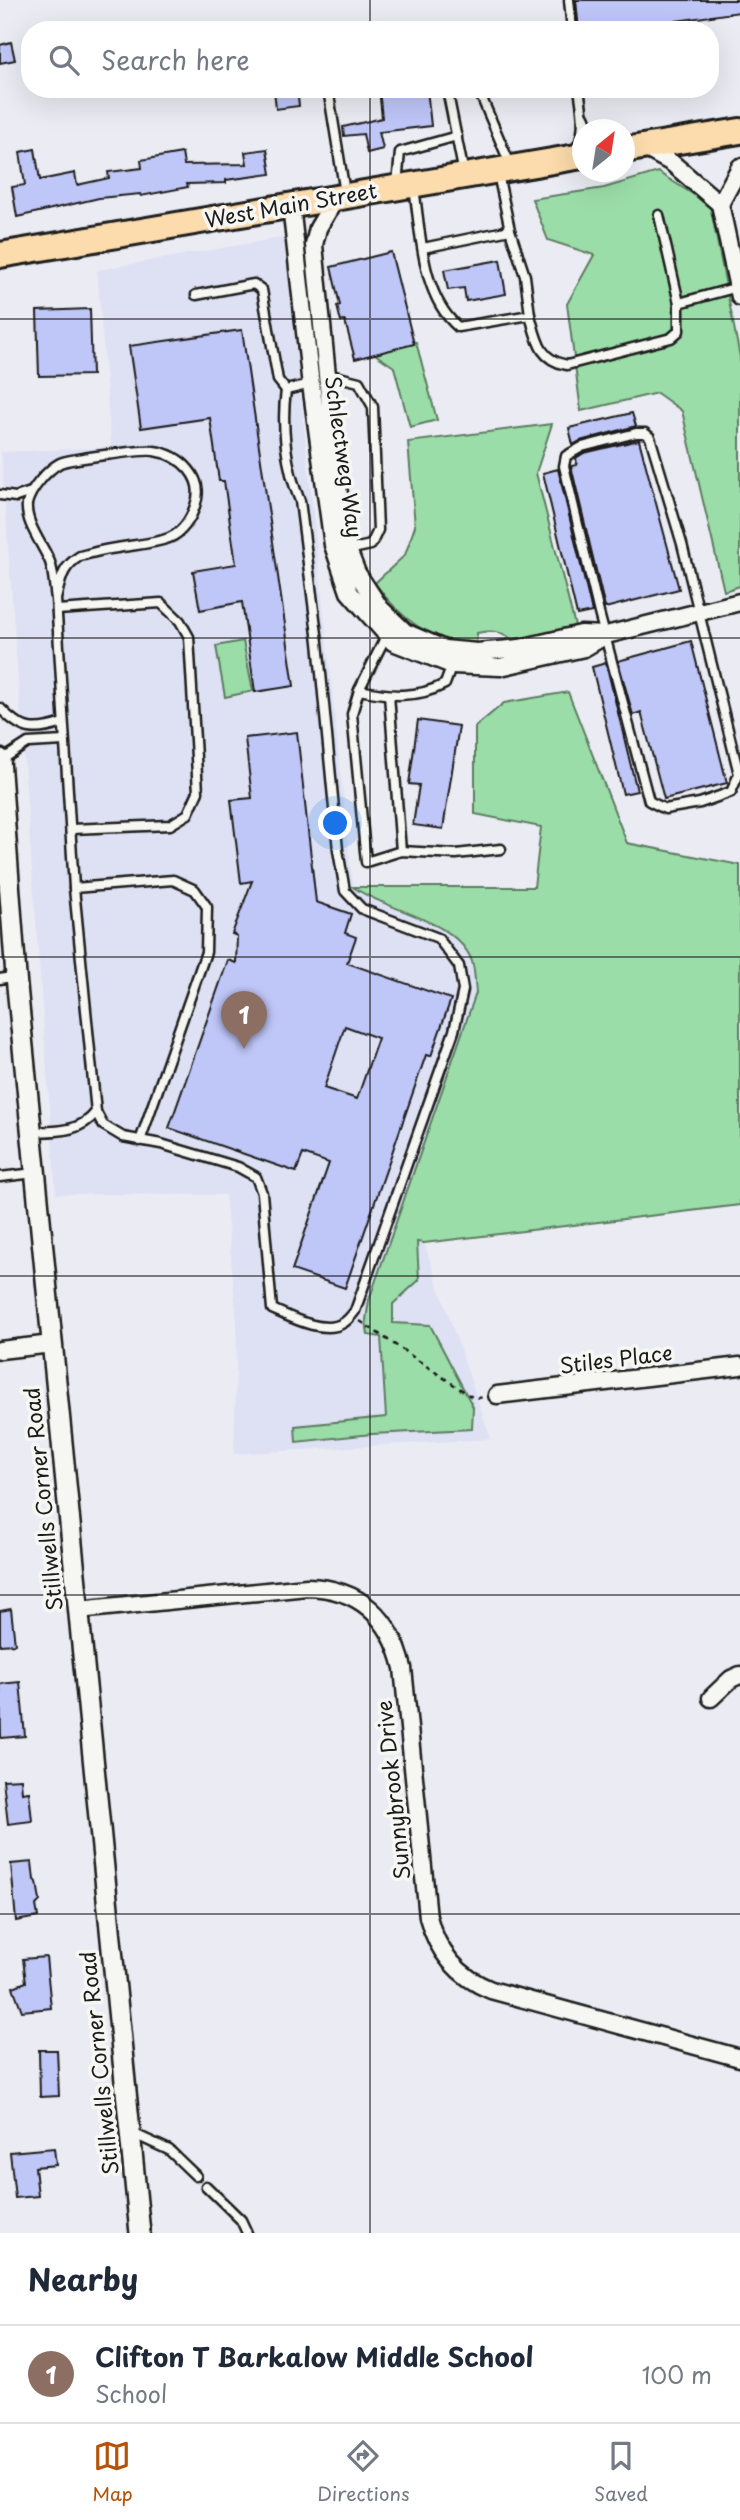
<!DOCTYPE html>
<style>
body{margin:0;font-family:"Playpen Sans",sans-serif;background:#f6f6f7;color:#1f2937}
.compass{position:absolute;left:572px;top:119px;width:63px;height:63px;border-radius:50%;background:#fff;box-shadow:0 7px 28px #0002;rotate:30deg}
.you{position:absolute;left:336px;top:824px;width:24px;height:24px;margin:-18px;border:5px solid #fff;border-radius:50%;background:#1a73e8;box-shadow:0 0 0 10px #1a73e833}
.badge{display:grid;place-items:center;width:46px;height:46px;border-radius:50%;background:#b45309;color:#fff;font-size:23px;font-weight:700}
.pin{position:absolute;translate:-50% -58px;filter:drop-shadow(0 2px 4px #0008)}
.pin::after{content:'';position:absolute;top:37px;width:24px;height:21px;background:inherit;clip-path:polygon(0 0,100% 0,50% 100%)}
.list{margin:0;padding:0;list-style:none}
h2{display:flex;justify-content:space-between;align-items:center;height:91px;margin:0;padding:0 28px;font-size:30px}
h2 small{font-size:23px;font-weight:400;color:#747a83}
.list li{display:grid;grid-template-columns:46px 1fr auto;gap:21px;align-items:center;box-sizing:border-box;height:98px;padding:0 28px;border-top:2px solid #e0e1e3}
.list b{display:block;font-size:26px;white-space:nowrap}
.list p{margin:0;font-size:23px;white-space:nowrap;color:#747a83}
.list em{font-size:23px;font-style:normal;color:#747a83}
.icon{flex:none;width:38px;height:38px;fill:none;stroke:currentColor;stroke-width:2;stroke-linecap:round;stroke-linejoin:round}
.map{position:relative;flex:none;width:740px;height:2233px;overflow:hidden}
.search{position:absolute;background:#fff;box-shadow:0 7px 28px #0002;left:21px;right:21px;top:21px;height:77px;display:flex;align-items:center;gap:18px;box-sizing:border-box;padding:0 24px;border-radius:28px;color:#747a83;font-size:26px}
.sheet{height:189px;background:#fff}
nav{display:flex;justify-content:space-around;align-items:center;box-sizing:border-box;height:98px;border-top:2px solid #e0e1e3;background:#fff;font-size:19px;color:#747a83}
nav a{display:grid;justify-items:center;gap:4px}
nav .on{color:#b45309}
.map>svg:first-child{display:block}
</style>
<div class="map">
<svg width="740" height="2233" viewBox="0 0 740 2233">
<rect width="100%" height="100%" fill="#ebecf3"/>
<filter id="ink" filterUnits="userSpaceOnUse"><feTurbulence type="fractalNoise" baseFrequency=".0143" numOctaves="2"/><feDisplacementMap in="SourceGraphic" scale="14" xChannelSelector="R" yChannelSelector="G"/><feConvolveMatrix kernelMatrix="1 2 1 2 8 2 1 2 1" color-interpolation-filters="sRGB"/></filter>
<g filter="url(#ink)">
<path fill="#dee1f4" d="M284,237L353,887H534L740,1205L424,1243L491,1439L234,1454L237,1324L225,1195L56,1194L1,452L111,447L97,270Z"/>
<g fill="#9bdda8" stroke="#5c7c62" stroke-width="2">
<path d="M658,172L710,205L740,357V586L724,591L682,411L657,393L581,411L567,304L594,255L548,240L532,199L604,188Z"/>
<path d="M414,342H416L437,420L410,427L394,367L375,354Z"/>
<path d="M552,424L536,473L575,626L514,641C503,631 492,630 477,633L476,646C430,641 401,620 375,583L405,555L415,526L408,442Z"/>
<path d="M243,641L253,691L225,697L216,646Z"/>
<path d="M568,692L627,843L740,865V1205L424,1243L417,1242L419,1280L393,1304V1323L430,1325L473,1407L472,1429L372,1434L296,1442L295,1426L386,1417L381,1337L368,1335L366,1320L369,1300L476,993C475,984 475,974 473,965C462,920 385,911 353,887H534L541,827L475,814V727L504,703Z"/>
</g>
<g fill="#bfc6f8" stroke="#1c1c1c" stroke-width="2" fill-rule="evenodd">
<path d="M576,0H740V12L612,30H579Z"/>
<path d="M11,42L15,60L0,63V45Z"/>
<path d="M274,89H297L299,106L276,109Z"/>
<path d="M379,89H427L431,126L379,132L383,149L367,153L363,134L344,136L343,127L382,118Z"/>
<path d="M35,149L40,180L75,173L77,185L109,178L108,172L142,168L141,160L182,153L184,165L247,164L245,152L267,149L271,174L226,180V183L187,184L188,187L141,196L140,194L99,198L17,217L12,187L25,185L20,152Z"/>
<path d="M391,252L414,344L355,359L345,321L341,322L337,306L340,305L331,267Z"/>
<path d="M500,260L506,294L466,301L464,288L448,290L444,270Z"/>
<path d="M90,309L92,375L39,376L37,311Z"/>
<path d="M242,330L294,686L255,692L242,602L200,610L193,571L236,564L224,481H219L210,418L141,428L129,346Z"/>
<path d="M632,413L636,426L580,441L573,445L569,428Z"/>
<path d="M639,440L679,589L605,608L571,466L577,465L576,458L584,453Z"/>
<path d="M558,469L592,612L577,615L543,473Z"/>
<path d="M691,641L727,783L664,799L641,712L633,715L618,661Z"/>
<path d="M606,663L637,791L623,794L592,667Z"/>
<path d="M418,720L459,726L443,829L413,825L419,785L409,784Z"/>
<path d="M297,732L316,902L351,914L345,933L356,937L347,963L451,999L431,1056L426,1055L345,1288L292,1270L329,1163L303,1154L296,1172L169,1128L228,960L236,963L237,936L232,934L252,881L241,883L231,800L252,798L245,738ZM345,1026L378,1038L357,1099L324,1088Z"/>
<path d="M11,1609L15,1644L0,1645V1611Z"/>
<path d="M20,1682L25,1736L1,1738L0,1684Z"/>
<path d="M21,1779L22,1793L29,1792L32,1821L8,1824L3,1780Z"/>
<path d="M32,1862L34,1880L37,1882L40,1901L36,1905L38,1917L16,1921L11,1864Z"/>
<path d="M46,1957L51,2008L22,2011L13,1987L26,1982L23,1959Z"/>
<path d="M39,2050H57L59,2096L40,2097Z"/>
<path d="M54,2148L56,2165L35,2167L38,2196L15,2198L10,2152Z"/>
</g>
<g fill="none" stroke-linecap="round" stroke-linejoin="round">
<defs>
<g id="service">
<path d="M569,0L572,30"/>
<path d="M328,89L345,193"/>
<path d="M447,89L464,174"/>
<path d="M478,89L510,164"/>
<path d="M584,116L590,130"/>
<path d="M573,152C588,137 582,108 579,89"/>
<path d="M397,185L400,152L457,136"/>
<path d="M414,188C421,233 421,295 458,327L530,315L525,276L510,230L498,174"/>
<path d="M659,215L679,303"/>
<path d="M423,248L510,230"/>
<path d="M196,295L254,284L262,290L278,380L286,390L311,384"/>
<path d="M530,315C537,340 539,360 567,365L671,338L679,331V303L738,287"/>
<path d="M327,374L359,382L373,407L378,530L371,545L348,550"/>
<path d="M636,433H645L650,437L682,544L739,774L731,792L700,803L665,809L649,801L599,613L564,466L566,456L582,447Z"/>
<path d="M0,495L16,497L31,492"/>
<path d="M57,610L161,603L180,621L189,637L198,792L188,814L170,825L71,829"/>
<path d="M387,634L359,690C389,696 417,699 445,684L452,665"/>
<path d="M359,690L352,714L366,862L401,851L456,854L501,849"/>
<path d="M389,695L401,851"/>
<path d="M0,708C22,731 33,733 63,723"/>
<path d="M0,761L28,743L64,741"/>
<path d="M74,888L173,880L195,890L207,907L206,952L140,1141"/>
<path d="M0,979L16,976"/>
<path d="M96,1112L103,1125L123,1137L161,1144L238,1167L256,1177L262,1193L272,1309C290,1317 324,1335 343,1323C347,1321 352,1315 355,1311L454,1031L463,990L459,966L438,938L362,909L345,891L338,850L318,642L300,501C286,468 281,425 286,390"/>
<path d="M31,1132C56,1131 80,1133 96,1112L74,888L56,599C54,587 54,574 50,562C43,545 25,523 27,504C30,490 47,470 60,463C68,459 145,449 154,451C181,455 206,478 195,506C191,519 182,533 169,538C153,544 133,545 117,548C105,549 92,553 80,556C62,567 61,579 56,599"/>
<path d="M0,1177L35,1173"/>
<path d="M132,2133L169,2150L196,2176"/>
<path d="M206,2186L241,2220L247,2233"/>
</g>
<g id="minor">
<path d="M643,147L672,163L720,204"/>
<path d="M720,204L740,297"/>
<path d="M720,204L740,167"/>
<path d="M291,205L310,377L333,545L349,592L393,642L452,665L500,667L584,648L606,635L581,634L520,648L477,652L444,649L405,632L380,608L357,573L348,550L341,515L314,245L318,228L336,198"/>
<path d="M606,635L740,602"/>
<path d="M0,1350L52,1344"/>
<path d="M497,1395L740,1366"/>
<path d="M78,1610L307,1587C360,1588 391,1618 403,1668L428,1917C437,1951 458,1977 491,1990L740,2058"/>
<path d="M711,1698L731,1679L740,1675"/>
</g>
<path id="tertiary" d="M0,759L16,976L140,2233"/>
<g id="primary">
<path d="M624,150L740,131"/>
<path d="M0,255L582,156"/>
</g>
</defs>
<use href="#service" stroke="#1c1c1c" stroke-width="13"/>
<use href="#minor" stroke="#1c1c1c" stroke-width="21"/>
<use href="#tertiary" stroke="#1c1c1c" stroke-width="24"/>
<use href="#primary" stroke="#1c1c1c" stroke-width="30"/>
<path stroke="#1c1c1c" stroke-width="2.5" stroke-dasharray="5 5" stroke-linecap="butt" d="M360,1321L472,1397L484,1398"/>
<use href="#service" stroke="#f6f6f2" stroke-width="8"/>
<use href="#minor" stroke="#f6f6f2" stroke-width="16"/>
<use href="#tertiary" stroke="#f6f6f2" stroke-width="19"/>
<use href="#primary" stroke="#fcdcac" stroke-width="24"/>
</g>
</g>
<path fill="none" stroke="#1c1c1c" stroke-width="2" stroke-opacity="0.55" d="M370,0V30M370,89V2233M0,319H740M0,638H740M0,957H740M0,1276H740M0,1595H740M0,1914H740"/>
<g text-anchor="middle" stroke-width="7" stroke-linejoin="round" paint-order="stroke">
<g font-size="21" fill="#1c1c1c" stroke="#f6f6f2">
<text transform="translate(291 206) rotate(-10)" y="7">West Main Street</text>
<text transform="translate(343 457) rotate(82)" y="7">Schlectweg Way</text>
<text transform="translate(616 1360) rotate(-7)" y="7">Stiles Place</text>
<text transform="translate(44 1499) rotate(-96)" y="7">Stillwells Corner Road</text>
<text transform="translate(394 1790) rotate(-96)" y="7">Sunnybrook Drive</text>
<text transform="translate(100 2063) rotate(-96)" y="7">Stillwells Corner Road</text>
</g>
</g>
</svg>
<svg class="compass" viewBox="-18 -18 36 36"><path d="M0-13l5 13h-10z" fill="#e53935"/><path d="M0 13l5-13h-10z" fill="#747a83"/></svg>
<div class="you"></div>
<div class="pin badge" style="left:244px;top:1049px;background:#8d6e63">1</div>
<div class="search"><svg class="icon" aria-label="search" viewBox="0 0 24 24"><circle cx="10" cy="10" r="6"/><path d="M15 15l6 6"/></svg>Search here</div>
</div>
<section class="sheet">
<h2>Nearby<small></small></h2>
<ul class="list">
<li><span class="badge" style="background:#8d6e63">1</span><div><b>Clifton T Barkalow Middle School</b><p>School</p></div><em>100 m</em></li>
</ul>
</section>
<nav>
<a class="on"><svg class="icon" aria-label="map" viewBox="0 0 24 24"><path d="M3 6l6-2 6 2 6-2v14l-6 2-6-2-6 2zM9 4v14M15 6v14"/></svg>Map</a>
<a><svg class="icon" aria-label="directions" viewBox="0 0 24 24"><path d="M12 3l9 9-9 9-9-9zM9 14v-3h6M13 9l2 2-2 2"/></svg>Directions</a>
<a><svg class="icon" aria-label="saved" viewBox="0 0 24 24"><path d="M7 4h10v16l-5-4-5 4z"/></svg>Saved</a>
</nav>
